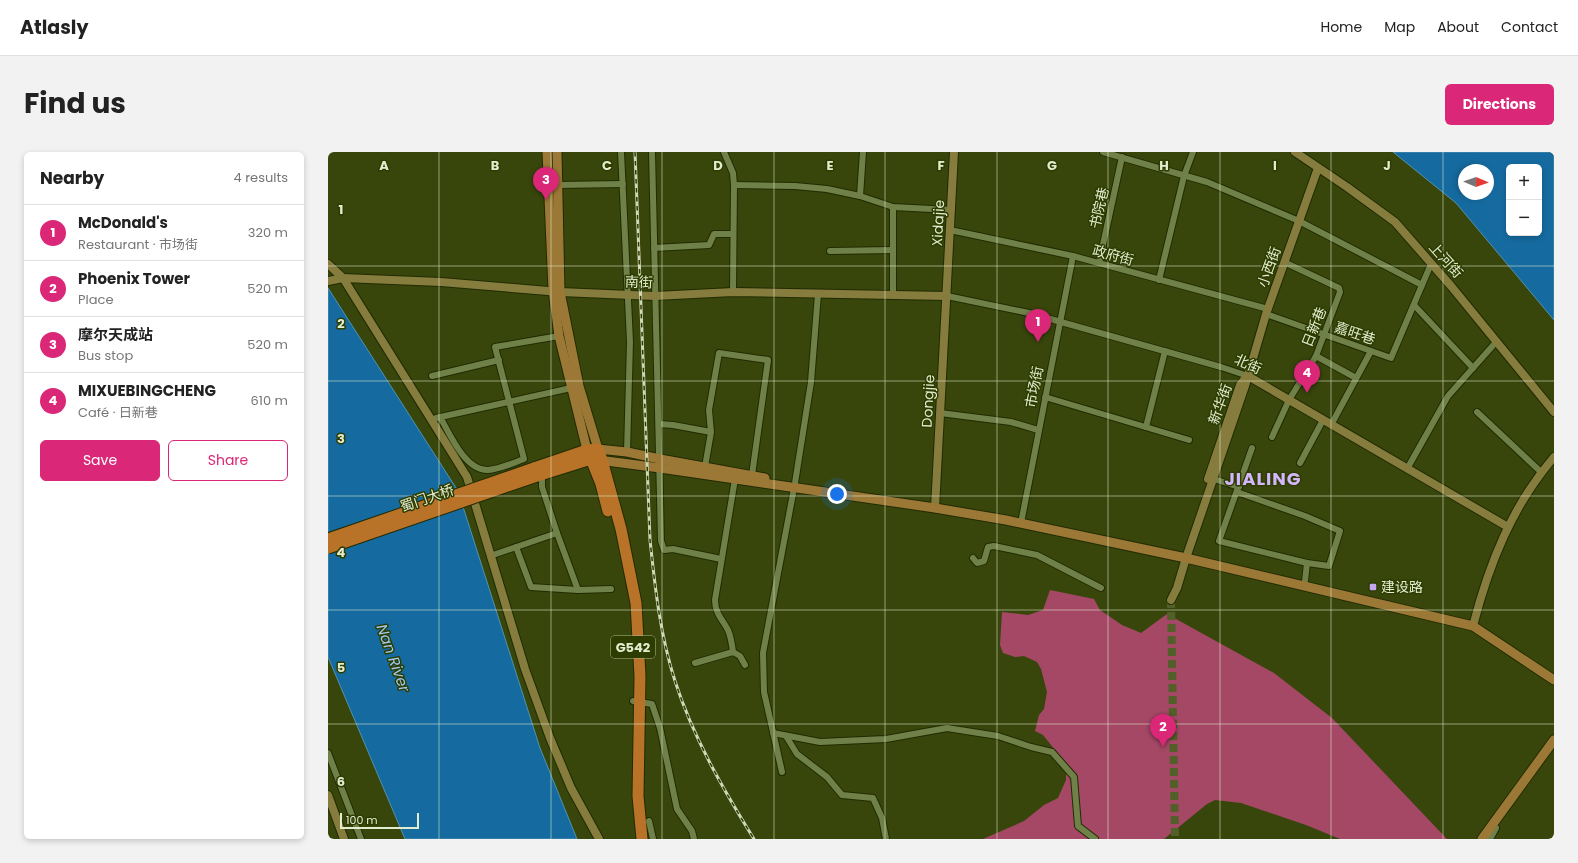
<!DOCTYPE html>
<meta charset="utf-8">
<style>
body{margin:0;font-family:Poppins,"Noto Sans SC",sans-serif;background:#f2f2f2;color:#222}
.controls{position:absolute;right:12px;top:12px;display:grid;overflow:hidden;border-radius:6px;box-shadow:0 2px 6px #0003}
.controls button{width:36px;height:36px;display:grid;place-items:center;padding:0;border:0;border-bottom:1px solid #e0e0e0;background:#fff;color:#222;font:20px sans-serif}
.compass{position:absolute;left:1130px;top:12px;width:36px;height:36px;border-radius:50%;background:#fff;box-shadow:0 2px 6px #0003;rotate:92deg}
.scale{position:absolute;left:12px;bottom:10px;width:79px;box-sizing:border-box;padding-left:4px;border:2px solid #e2edcf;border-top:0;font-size:11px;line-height:14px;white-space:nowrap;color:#e2edcf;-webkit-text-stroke:3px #2e3c00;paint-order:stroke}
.you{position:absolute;left:509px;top:342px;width:14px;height:14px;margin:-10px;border:3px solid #fff;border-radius:50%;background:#1a73e8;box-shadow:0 0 0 6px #1a73e833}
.badge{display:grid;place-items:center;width:26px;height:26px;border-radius:50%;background:#db2777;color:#fff;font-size:13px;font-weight:700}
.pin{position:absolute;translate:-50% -33px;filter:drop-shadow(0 1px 2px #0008)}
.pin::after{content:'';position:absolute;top:21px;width:14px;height:12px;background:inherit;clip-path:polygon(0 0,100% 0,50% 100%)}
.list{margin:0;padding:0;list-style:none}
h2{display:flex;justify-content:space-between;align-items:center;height:52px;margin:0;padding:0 16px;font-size:17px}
h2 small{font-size:13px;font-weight:400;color:#767676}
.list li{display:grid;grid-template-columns:26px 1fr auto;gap:12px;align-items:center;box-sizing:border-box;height:56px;padding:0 16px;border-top:1px solid #e0e0e0}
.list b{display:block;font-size:15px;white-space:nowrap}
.list p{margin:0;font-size:13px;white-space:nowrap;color:#767676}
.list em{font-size:13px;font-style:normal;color:#767676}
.actions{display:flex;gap:8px;padding:12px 16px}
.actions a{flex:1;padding:9px 0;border:1px solid #db2777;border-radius:6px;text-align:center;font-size:14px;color:#db2777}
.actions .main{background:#db2777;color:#fff}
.map{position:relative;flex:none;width:1226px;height:687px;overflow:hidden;border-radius:6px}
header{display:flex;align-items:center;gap:24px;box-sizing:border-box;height:56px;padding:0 20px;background:#fff;border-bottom:1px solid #e0e0e0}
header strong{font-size:19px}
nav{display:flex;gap:22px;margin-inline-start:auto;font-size:14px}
.intro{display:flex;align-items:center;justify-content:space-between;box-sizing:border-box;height:96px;padding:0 24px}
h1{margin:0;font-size:28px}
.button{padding:10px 18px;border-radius:6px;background:#db2777;color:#fff;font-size:14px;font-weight:700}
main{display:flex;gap:24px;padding:0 24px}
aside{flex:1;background:#fff;border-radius:6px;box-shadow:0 2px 6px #0003}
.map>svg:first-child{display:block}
</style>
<header>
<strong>Atlasly</strong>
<nav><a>Home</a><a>Map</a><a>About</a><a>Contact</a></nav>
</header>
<div class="intro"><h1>Find us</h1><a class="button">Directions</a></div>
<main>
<aside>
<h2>Nearby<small>4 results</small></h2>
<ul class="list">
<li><span class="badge">1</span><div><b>McDonald's</b><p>Restaurant · 市场街</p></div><em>320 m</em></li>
<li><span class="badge">2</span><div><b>Phoenix Tower</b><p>Place</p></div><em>520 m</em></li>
<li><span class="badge">3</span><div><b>摩尔天成站</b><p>Bus stop</p></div><em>520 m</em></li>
<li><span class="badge">4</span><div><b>MIXUEBINGCHENG</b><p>Café · 日新巷</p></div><em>610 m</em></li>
</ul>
<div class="actions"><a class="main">Save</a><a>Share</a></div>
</aside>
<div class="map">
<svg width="1226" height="687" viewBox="0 0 1226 687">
<rect width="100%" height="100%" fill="#38460c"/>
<path fill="#a44865" d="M722,438L766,447L772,458L794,473L813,481L839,462L946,521L1004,566L1119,687H1012L978,673L913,651L887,648L879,652L836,687H655L696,669L716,653L730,646L738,628V620L731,603L715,583L707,579L711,563L716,557L719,540L713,517L709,510L696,504L687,505L675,501L672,493L674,460L700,463L715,458Z"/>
<g fill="#156ba0" stroke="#5292ae" fill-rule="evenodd">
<path d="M1065,0H1226V168L1128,51ZM1181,15H1211V81H1181ZM1136,18H1160V42H1136Z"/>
<path d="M0,136L130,339L212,596L249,687H77L0,505Z"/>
</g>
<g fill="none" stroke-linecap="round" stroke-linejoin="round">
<path stroke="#525f29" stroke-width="8" stroke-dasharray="8 4" stroke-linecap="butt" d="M843,448L847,687"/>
<defs>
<g id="street">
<path d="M293,0L302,190L299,300"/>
<path d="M324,0L333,389L336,398L345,397L393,407"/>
<path d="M396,0L405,21L406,33L405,140"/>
<path d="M775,0L879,30L971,69L1094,133"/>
<path d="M230,33L295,32"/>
<path d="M406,33L467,34L499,37L532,44L565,55L623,58"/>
<path d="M532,44L535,0"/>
<path d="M565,55V143"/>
<path d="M622,78L745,104L940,157"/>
<path d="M326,96L381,93L386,82H405"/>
<path d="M502,99L565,98"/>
<path d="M771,111L794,5"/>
<path d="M831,128L856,24L865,0"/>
<path d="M619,144L701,161L893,215L920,224"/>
<path d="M1086,153L1145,216"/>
<path d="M938,162L1063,206L1103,112"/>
<path d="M988,204L1028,226"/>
<path d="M104,224L171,208"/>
<path d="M717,245L861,288"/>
<path d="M1149,260L1213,320"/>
<path d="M612,261L683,270L710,278"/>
<path d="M112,265C122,282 137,319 160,318C172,317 185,311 196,307L167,195L231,184"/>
<path d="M108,266L243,236"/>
<path d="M331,272L345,273L383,280"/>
<path d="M1003,273L1043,199"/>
<path d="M818,275L837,199"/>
<path d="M944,285L961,248L988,204L1012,140L1011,136L956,110"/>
<path d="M924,296L891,389L979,411L977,429"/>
<path d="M972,311L995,268"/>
<path d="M377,315L383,280L381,258L391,201L440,208L424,323"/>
<path d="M1079,317L1120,244L1169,189"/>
<path d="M214,322V335L229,381L250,438"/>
<path d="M886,327L911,335"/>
<path d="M909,340L977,364L1012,379L1001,414L979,411"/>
<path d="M693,371L745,104"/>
<path d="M188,395L203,435L250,438L283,437"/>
<path d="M162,404L229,381"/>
<path d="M645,406L649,411L656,409L660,395L666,394L709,403L773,436"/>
<path d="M405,500C404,492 403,485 400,478C394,467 387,461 387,448L407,327"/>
<path d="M367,511L405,500L412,504L417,513"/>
<path d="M305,549L324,552L332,576L349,657L364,679L366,687"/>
<path d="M445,581L492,590L558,587L619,576L670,584L703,595L724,600L746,625L750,674L767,687"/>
<path d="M458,584L469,602L499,625L514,643L545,646L554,666L558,687"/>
<path d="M0,601L33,687"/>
<path d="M454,620L436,540L435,501L467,331L483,230L490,142"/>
<path d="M321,669L325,687"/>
<path d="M1162,687L1168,676L1163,674"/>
</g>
<g id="secondary">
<path d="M967,0L1019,35L1067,70L1123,134L1226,260"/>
<path d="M0,112L15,126L139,325L197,517L222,586L243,636L271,687"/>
<path d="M0,129L15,126L113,130L232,140L327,144L405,140L619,144"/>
<path d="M920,224L1180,375"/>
<path d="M880,327L912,233L919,224"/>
<path d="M607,356L626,0"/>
<path d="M843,448L849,436L858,406L917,234L938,162L990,16"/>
<path d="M1145,474C1161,412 1184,354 1226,305"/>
<path d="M0,643L16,687"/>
</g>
<g id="primary">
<path d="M219,0L225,138L231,184L259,298L263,307L332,316L607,356L678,368L858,406L1145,474L1226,528"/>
<path d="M229,0L232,140L251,234L270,297L299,300L332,307L437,326"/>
<path d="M1154,687L1226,588"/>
</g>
<g id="highway">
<path d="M206,316L259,298L270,297L274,308L293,377L308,451L312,524L310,644L314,687"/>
<path d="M209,324L263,307L273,332L280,359"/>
</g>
</defs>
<use href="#street" stroke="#212b00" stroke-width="8"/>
<use href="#secondary" stroke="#212b00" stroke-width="10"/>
<use href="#primary" stroke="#212b00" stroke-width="11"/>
<use href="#highway" stroke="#212b00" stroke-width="13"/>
<use href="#street" stroke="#6f8048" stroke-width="6"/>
<use href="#secondary" stroke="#857c3e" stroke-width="8"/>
<use href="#primary" stroke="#9b7835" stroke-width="9"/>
<use href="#highway" stroke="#b97328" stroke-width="11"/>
<defs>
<path id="rail" d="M307,0L322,388C327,435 332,483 347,529C365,585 395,637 426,687"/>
</defs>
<use href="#rail" stroke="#ced9b8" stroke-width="3"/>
<use href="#rail" stroke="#2e3c00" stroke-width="1.5" stroke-dasharray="4.5" stroke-linecap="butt"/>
<defs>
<g id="highway-bridge">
<path d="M0,387L206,316"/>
<path d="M0,396L209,324"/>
</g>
</defs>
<use href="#highway-bridge" stroke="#212b00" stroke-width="13" stroke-linecap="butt"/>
<use href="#highway-bridge" stroke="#b97328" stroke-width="11"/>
</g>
<path fill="none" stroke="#e2edcf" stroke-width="1" stroke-opacity="0.55" d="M111,0V687M223,0V687M334,0V687M446,0V687M557,0V687M669,0V687M780,0V687M892,0V687M1003,0V687M1115,0V687M0,114H1226M0,229H1226M0,344H1226M0,458H1226M0,572H1226"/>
<rect fill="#c5a7f1" stroke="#2e3c00" stroke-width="1.5" x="1041" y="431" width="8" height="8" rx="2"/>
<g text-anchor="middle" stroke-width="3" stroke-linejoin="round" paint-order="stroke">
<rect fill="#2e3c00" stroke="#acb891" stroke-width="1" x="283" y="484" width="44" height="22" rx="3"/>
<g font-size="13" font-weight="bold" fill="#e2edcf">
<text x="305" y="500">G542</text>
</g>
<g font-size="14" fill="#e2edcf" stroke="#2e3c00">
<text transform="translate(771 56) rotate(-77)" y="5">书院巷</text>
<text transform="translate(610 71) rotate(-87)" y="5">Xidajie</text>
<text transform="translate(785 103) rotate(15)" y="5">政府街</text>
<text transform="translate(1118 108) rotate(48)" y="5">上河街</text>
<text transform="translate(941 115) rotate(-70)" y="5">小西街</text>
<text transform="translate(311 130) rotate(2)" y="5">南街</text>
<text transform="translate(986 175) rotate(-68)" y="5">日新巷</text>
<text transform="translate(1027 181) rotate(19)" y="5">嘉旺巷</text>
<text transform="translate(920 212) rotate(24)" y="5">北街</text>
<text transform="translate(706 235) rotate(-79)" y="5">市场街</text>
<text transform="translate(600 249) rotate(-87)" y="5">Dongjie</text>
<text transform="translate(892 252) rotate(-70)" y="5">新华街</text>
<text transform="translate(99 346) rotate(-19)" y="5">蜀门大桥</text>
</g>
<g font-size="14" fill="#e2edcf" stroke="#2e3c00" text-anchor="start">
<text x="1053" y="440">建设路</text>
</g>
<g font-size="15" font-style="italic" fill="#9dcaed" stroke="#2e3c00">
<text transform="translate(65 506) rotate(70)" y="5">Nan River</text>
</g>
<g font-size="18" font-weight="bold" letter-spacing="1" fill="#d3b7fc" stroke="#2e3c00">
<text x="935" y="333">JIALING</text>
</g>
</g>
<g font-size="13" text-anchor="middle" font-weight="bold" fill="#e2edcf" stroke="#2e3c00" stroke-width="3" stroke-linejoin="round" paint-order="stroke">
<text x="56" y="18">A</text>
<text x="167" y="18">B</text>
<text x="279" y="18">C</text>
<text x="390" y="18">D</text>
<text x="502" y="18">E</text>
<text x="613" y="18">F</text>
<text x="724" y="18">G</text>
<text x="836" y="18">H</text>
<text x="947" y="18">I</text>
<text x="1059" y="18">J</text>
<text x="13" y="62">1</text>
<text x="13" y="176">2</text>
<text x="13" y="291">3</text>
<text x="13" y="405">4</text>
<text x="13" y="520">5</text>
<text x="13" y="634">6</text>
</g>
</svg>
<div class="controls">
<button>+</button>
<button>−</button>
</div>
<svg class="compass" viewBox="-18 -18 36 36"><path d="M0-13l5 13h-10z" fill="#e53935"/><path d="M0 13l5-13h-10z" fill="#767676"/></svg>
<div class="scale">100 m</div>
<div class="you"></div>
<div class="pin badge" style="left:710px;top:190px">1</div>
<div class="pin badge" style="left:835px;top:595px">2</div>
<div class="pin badge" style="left:218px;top:48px">3</div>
<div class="pin badge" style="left:979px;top:241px">4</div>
</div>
</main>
